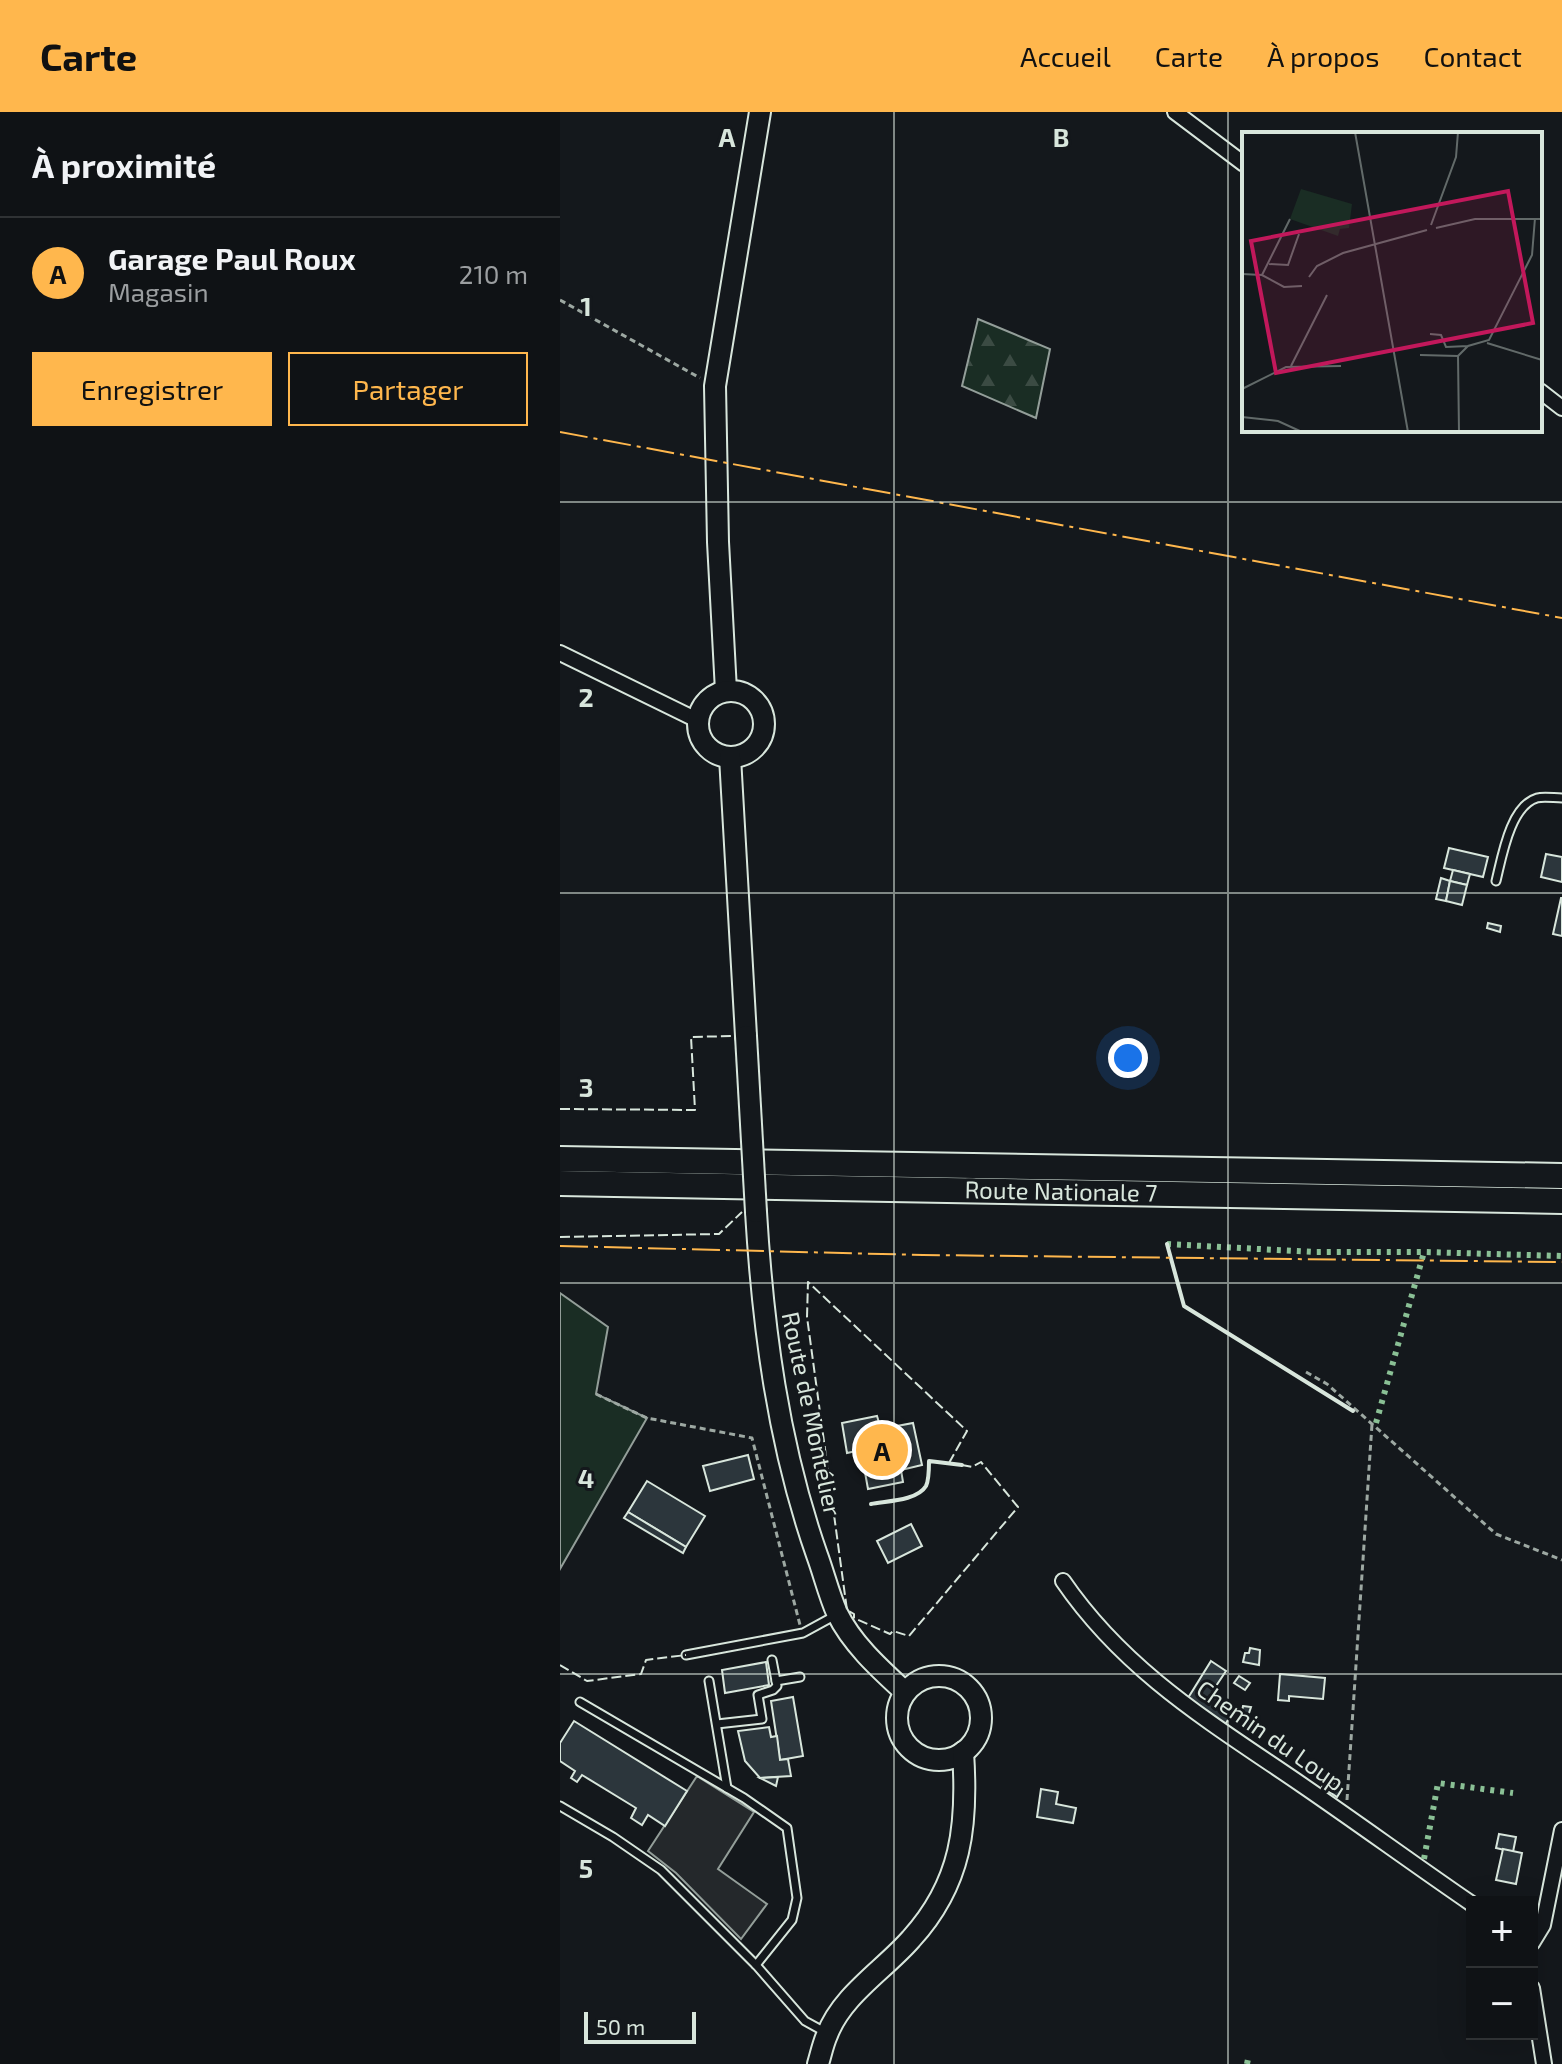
<!DOCTYPE html>
<html lang="fr">
<meta charset="utf-8">
<style>
body{margin:0;font-family:"Exo 2",sans-serif;background:#181b1e;color:#f1f3f6}
.controls{position:absolute;right:24px;bottom:24px;display:grid;overflow:hidden;border-radius:0px;box-shadow:0 8px 32px #0002}
.controls button{width:72px;height:72px;display:grid;place-items:center;padding:0;border:0;border-bottom:2px solid #2f3234;background:#0f1215;color:#f1f3f6;font:40px sans-serif}
.scale{position:absolute;left:24px;bottom:20px;width:112px;box-sizing:border-box;padding-left:8px;border:4px solid #d8e6dc;border-top:0;font-size:22px;line-height:28px;white-space:nowrap;color:#d8e6dc;-webkit-text-stroke:6px #14181c;paint-order:stroke}
.you{position:absolute;left:568px;top:946px;width:28px;height:28px;margin:-20px;border:6px solid #fff;border-radius:50%;background:#1a73e8;box-shadow:0 0 0 12px #1a73e833}
.badge{display:grid;place-items:center;width:52px;height:52px;border-radius:50%;background:#ffb74d;color:#111;font-size:26px;font-weight:700}
.pin{position:absolute;translate:-50% -50%;border:4px solid #fff;box-shadow:0 2px 8px #0006}
.list{margin:0;padding:0;list-style:none}
h2{display:flex;justify-content:space-between;align-items:center;height:104px;margin:0;padding:0 32px;font-size:34px}
h2 small{font-size:26px;font-weight:400;color:#9b9ea0}
.list li{display:grid;grid-template-columns:52px 1fr auto;gap:24px;align-items:center;box-sizing:border-box;height:112px;padding:0 32px;border-top:2px solid #2f3234}
.list b{display:block;font-size:30px;white-space:nowrap}
.list p{margin:0;font-size:26px;white-space:nowrap;color:#9b9ea0}
.list em{font-size:26px;font-style:normal;color:#9b9ea0}
.actions{display:flex;gap:16px;padding:24px 32px}
.actions a{flex:1;padding:18px 0;border:2px solid #ffb74d;border-radius:0px;text-align:center;font-size:28px;color:#ffb74d}
.actions .main{background:#ffb74d;color:#111}
.map{position:relative;flex:none;width:1002px;height:1952px;overflow:hidden}
header{display:flex;align-items:center;gap:48px;box-sizing:border-box;height:112px;padding:0 40px;background:#ffb74d;color:#111}
header strong{font-size:38px}
nav{display:flex;gap:44px;margin-inline-start:auto;font-size:28px}
main{display:flex}
aside{flex:1;background:#0f1215}
.map>svg:first-child{display:block}
</style>
<header>
<strong>Carte</strong>
<nav><a>Accueil</a><a>Carte</a><a>À propos</a><a>Contact</a></nav>
</header>
<main>
<aside>
<h2>À proximité<small></small></h2>
<ul class="list">
<li><span class="badge">A</span><div><b>Garage Paul Roux</b><p>Magasin</p></div><em>210 m</em></li>
</ul>
<div class="actions"><a class="main">Enregistrer</a><a>Partager</a></div>
</aside>
<div class="map">
<svg width="1002" height="1952" viewBox="0 0 1002 1952">
<defs>
<pattern id="forest-firs" width="22" height="20" patternUnits="userSpaceOnUse" patternTransform="scale(2)"><rect width="22" height="20" fill="#1a2d24"/><path d="M5 1l3.5 6h-7zM16 11l3.5 6h-7z" fill="#3b4b43"/></pattern>
</defs>
<rect width="100%" height="100%" fill="#14181c"/>
<path fill="#1a2d24" stroke="#939e99" stroke-width="2" d="M0,1181L48,1215L36,1282L87,1306L0,1457Z"/>
<path fill="url(#forest-firs)" stroke="#939e99" stroke-width="2" d="M418,207L490,237L476,306L402,274Z"/>
<path fill="#24282b" stroke="#939e99" stroke-width="2" d="M137,1664L194,1700L158,1757L207,1792L181,1827L116,1761L88,1739Z"/>
<g fill="#2c363c" stroke="#d8e6dc" stroke-width="2">
<path d="M889,736L928,745L923,765L884,756Z"/>
<path d="M986,742L1002,745V770L981,765Z"/>
<path d="M893,758L910,762L907,773L890,769Z"/>
<path d="M881,766L890,769L886,789L876,787Z"/>
<path d="M890,769L907,773L902,793L886,789Z"/>
<path d="M1001,786H1002V824L993,822Z"/>
<path d="M928,811L941,814L940,820L927,816Z"/>
<path d="M317,1304L321,1317L353,1311L362,1353L341,1358L343,1370L308,1377L301,1338L287,1341L282,1311Z"/>
<path d="M188,1343L194,1367L150,1379L143,1354Z"/>
<path d="M87,1369L145,1404L126,1435L68,1400Z"/>
<path d="M68,1400L126,1435L123,1441L64,1406Z"/>
<path d="M351,1412L362,1434L328,1451L317,1429Z"/>
<path d="M690,1536L700,1538L699,1553L683,1550L685,1541H689Z"/>
<path d="M651,1549L666,1559L650,1583L672,1601L665,1613L628,1586Z"/>
<path d="M206,1550L209,1573L165,1581L162,1558Z"/>
<path d="M720,1562L765,1566L763,1587L729,1584V1589L718,1588Z"/>
<path d="M679,1564L690,1571L685,1578L674,1571Z"/>
<path d="M233,1585L243,1644L220,1648L211,1589Z"/>
<path d="M683,1594L691,1595L687,1607L681,1605Z"/>
<path d="M14,1609L127,1679L105,1714L88,1703L82,1713L71,1706L76,1696L22,1663L17,1670L11,1666L15,1659L0,1649V1631Z"/>
<path d="M209,1615L211,1625L217,1624L220,1648L228,1647L231,1664L200,1666L185,1649L178,1619Z"/>
<path d="M218,1665L216,1674L200,1666Z"/>
<path d="M767,1667L782,1677L777,1685L762,1675Z"/>
<path d="M481,1677L498,1680L496,1692L516,1696L513,1711L477,1705Z"/>
<path d="M939,1722L956,1725L953,1740L936,1736Z"/>
<path d="M943,1737L962,1741L956,1772L936,1768Z"/>
</g>
<g fill="none" stroke-linecap="round" stroke-linejoin="round">
<defs>
<g id="lane">
<path d="M936,769C942,745 950,694 977,686C984,684 994,686 1002,686"/>
<path d="M126,1543L243,1521L276,1503"/>
<path d="M149,1569L167,1676"/>
<path d="M216,1569L240,1565"/>
<path d="M20,1590L184,1686L227,1716L237,1786L232,1808L196,1853"/>
<path d="M157,1612L202,1607L198,1583L213,1578L217,1574L212,1548"/>
<path d="M0,1694L53,1725L101,1758L196,1853L245,1909L265,1920"/>
</g>
<g id="street">
<path d="M615,0L684,52"/>
<path d="M980,279L1002,296"/>
<path d="M0,541L139,609"/>
<path d="M503,1469C566,1561 653,1612 742,1673C799,1712 855,1753 912,1792"/>
<path d="M972,1831L983,1813L1002,1718"/>
<path d="M972,1876L984,1952"/>
</g>
<g id="secondary">
<path d="M166,579L158,430L155,274L200,0"/>
<circle cx="171" cy="612" r="33"/>
<path d="M170,645L186,924"/>
<path d="M196,1100C203,1216 218,1332 257,1443C264,1462 269,1483 277,1501C292,1532 320,1557 345,1580"/>
<circle cx="379" cy="1606" r="42"/>
<path d="M258,1952C261,1942 263,1932 267,1923C282,1883 324,1858 351,1827C402,1771 408,1713 403,1640"/>
</g>
<g id="highway">
<path d="M0,1047L1002,1064"/>
<path d="M0,1071L1002,1089"/>
</g>
</defs>
<use href="#lane" stroke="#d8e6dc" stroke-width="11"/>
<use href="#street" stroke="#d8e6dc" stroke-width="18"/>
<use href="#secondary" stroke="#d8e6dc" stroke-width="24"/>
<use href="#highway" stroke="#d8e6dc" stroke-width="28"/>
<g stroke="#9da8a2" stroke-width="3" stroke-dasharray="6 4" stroke-linecap="butt">
<path d="M0,188L140,266"/>
<path d="M746,1260L767,1272L936,1422L1002,1448"/>
<path d="M36,1282L87,1306L192,1326L240,1513"/>
<path d="M787,1688L812,1312"/>
</g>
<use href="#lane" stroke="#14181c" stroke-width="7"/>
<use href="#street" stroke="#14181c" stroke-width="14"/>
<use href="#secondary" stroke="#14181c" stroke-width="20"/>
<use href="#highway" stroke="#14181c" stroke-width="24"/>
<defs>
<path id="secondary-bridge" d="M186,924L196,1100"/>
</defs>
<use href="#secondary-bridge" stroke="#d8e6dc" stroke-width="24" stroke-linecap="butt"/>
<use href="#secondary-bridge" stroke="#14181c" stroke-width="20"/>
<g stroke="#8ac095" stroke-width="6" stroke-dasharray="4 6" stroke-linecap="butt">
<path d="M607,1132L754,1140H864L1002,1144"/>
<path d="M816,1311L864,1140"/>
<path d="M864,1747L878,1671L953,1681"/>
<path d="M687,1952L688,1947"/>
</g>
<g stroke="#d8e6dc" stroke-width="2" stroke-dasharray="10 4" stroke-linecap="butt">
<path d="M0,997L135,998L131,925L173,924"/>
<path d="M0,1125L159,1122L182,1100"/>
<path d="M389,1351L407,1319L248,1170L247,1205L287,1498L294,1502V1506L330,1522L333,1519L349,1524L458,1395L421,1350L412,1355L402,1353"/>
<path d="M0,1553L27,1569L81,1562L86,1548L126,1543"/>
</g>
<g stroke="#d8e6dc" stroke-width="4">
<path d="M607,1132L624,1194L793,1299"/>
<path d="M311,1392C326,1389 357,1389 366,1374C369,1368 369,1356 369,1349L402,1353"/>
</g>
<g stroke="#ffb74d" stroke-width="2" stroke-dasharray="28 6 4 6" stroke-linecap="butt">
<path d="M0,320L1002,506"/>
<path d="M0,1134L363,1143L1002,1150"/>
</g>
</g>
<path fill="none" stroke="#d8e6dc" stroke-width="2" stroke-opacity="0.55" d="M334,0V1952M668,0V1952M0,390H1002M0,781H1002M0,1171H1002M0,1562H1002"/>
<g text-anchor="middle" stroke-width="6" stroke-linejoin="round" paint-order="stroke">
<g font-size="24" fill="#d8e6dc" stroke="#14181c">
<text transform="translate(501 1080) rotate(1)" y="8">Route Nationale 7</text>
<text transform="translate(251 1302) rotate(78)" y="8">Route de Montélier</text>
<text transform="translate(710 1624) rotate(35)" y="8">Chemin du Loup</text>
</g>
</g>
<g transform="translate(682 20)">
<rect width="300" height="300" fill="#14181c"/>
<path d="M59,57L110,72L107,96L98,97L96,104L48,87Z" fill="#1a2d24"/>
<path fill="none" stroke="#626a69" stroke-width="2" d="M113,0L166,300M189,93L214,25L216,0M194,96L233,87H300M27,132L46,133L57,102M0,142L20,143L42,155L60,154M20,143L48,87M67,145L75,134L101,121L185,98M188,202L199,203L204,215L226,214M245,211L300,228M178,223L216,224M49,234L85,163M0,257L44,235L99,234M0,285L36,289L60,300M217,300L216,224L226,214L247,208L290,123L293,86"/>
<path fill="#c2185b" fill-opacity="0.15" stroke="#c2185b" stroke-width="4" d="M266,59L291,191L34,241L9,109Z"/>
<rect width="300" height="300" fill="none" stroke="#d8e6dc" stroke-width="4"/>
</g>
<g font-size="26" text-anchor="middle" font-weight="bold" fill="#d8e6dc" stroke="#14181c" stroke-width="6" stroke-linejoin="round" paint-order="stroke">
<text x="167" y="35">A</text>
<text x="501" y="35">B</text>
<text x="26" y="204">1</text>
<text x="26" y="595">2</text>
<text x="26" y="985">3</text>
<text x="26" y="1376">4</text>
<text x="26" y="1766">5</text>
</g>
</svg>
<div class="controls">
<button>+</button>
<button>−</button>
</div>
<div class="scale">50 m</div>
<div class="you"></div>
<div class="pin badge" style="left:322px;top:1338px">A</div>
</div>
</main>
